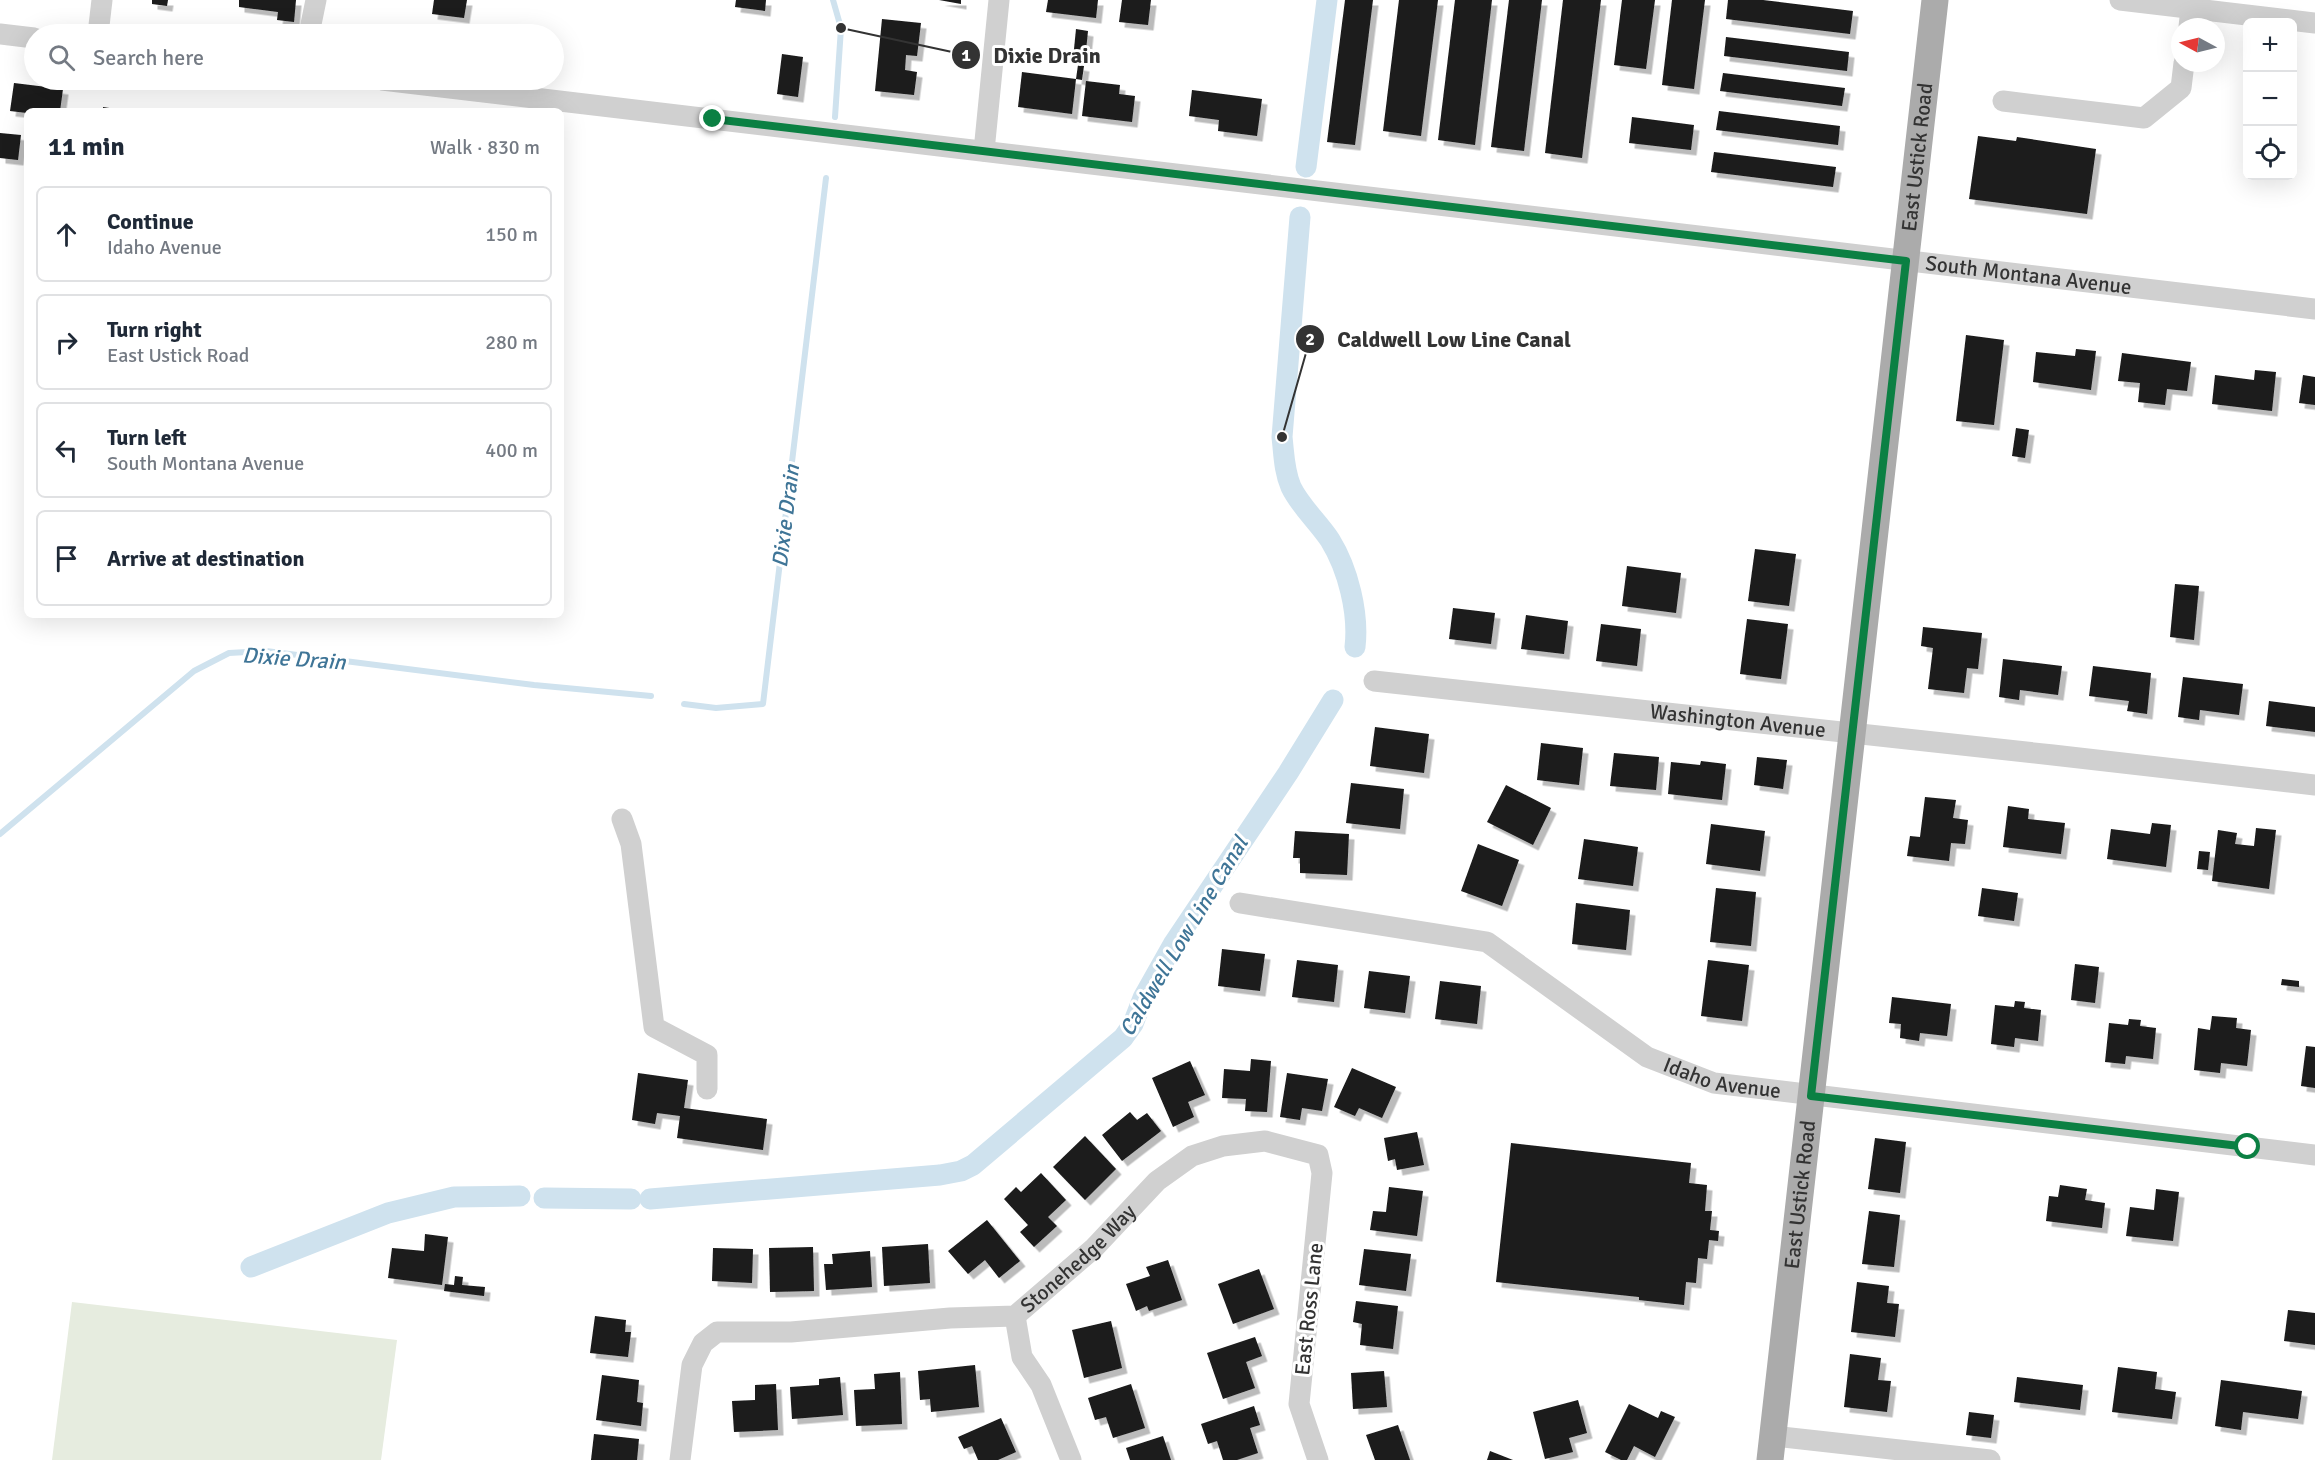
<!DOCTYPE html>
<meta charset="utf-8">
<style>
body{margin:0;font-family:Signika,sans-serif;background:#f2f2f3;color:#1f2937}
.controls{position:absolute;right:18px;top:18px;display:grid;overflow:hidden;border-radius:9px;box-shadow:0 6px 24px #0002}
.controls button{width:54px;height:54px;display:grid;place-items:center;padding:0;border:0;border-bottom:2px solid #e0e1e3;background:#fff;color:#1f2937;font:30px sans-serif}
.compass{position:absolute;left:2171px;top:18px;width:54px;height:54px;border-radius:50%;background:#fff;box-shadow:0 6px 24px #0002;rotate:277deg}
.stop{position:absolute;width:18px;height:18px;margin:-14px;border:4px solid #0b8043;border-radius:50%;background:#fff}
.stop.end{background:#0b8043;border-color:#fff;box-shadow:0 2px 6px #0008}
.list{margin:0;padding:0;list-style:none}
h2{display:flex;justify-content:space-between;align-items:center;height:78px;margin:0;padding:0 24px;font-size:26px}
h2 small{font-size:20px;font-weight:400;color:#747a83}
.list li{display:grid;grid-template-columns:39px 1fr auto;gap:18px;align-items:center;box-sizing:border-box;height:96px;margin:0 12px 12px;padding:0 12px;border:2px solid #e0e1e3;border-radius:9px}
.list b{display:block;font-size:22px;white-space:nowrap}
.list p{margin:0;font-size:20px;white-space:nowrap;color:#747a83}
.list em{font-size:20px;font-style:normal;color:#747a83}
.icon{flex:none;width:33px;height:33px;fill:none;stroke:currentColor;stroke-width:2;stroke-linecap:round;stroke-linejoin:round}
.map{position:relative;flex:none;width:2315px;height:1460px;overflow:hidden}
.search{position:absolute;background:#fff;box-shadow:0 6px 24px #0002;left:24px;top:24px;width:540px;height:66px;display:flex;align-items:center;gap:15px;box-sizing:border-box;padding:0 21px;border-radius:33px;color:#747a83;font-size:22px}
.panel{position:absolute;background:#fff;box-shadow:0 6px 24px #0002;left:24px;top:108px;width:540px;height:510px;border-radius:9px}
.map>svg:first-child{display:block}
</style>
<div class="map">
<svg width="2315" height="1460" viewBox="0 0 2315 1460">
<defs>
<filter id="shadow"><feDropShadow dx="5.5" dy="5.5" stdDeviation="0" flood-color="#0004"/></filter>
</defs>
<rect width="100%" height="100%" fill="#fff"/>
<path fill="#e6ecdf" d="M72,1302L397,1340L381,1460H52Z"/>
<g fill="none" stroke-linecap="round" stroke-linejoin="round">
<g stroke="#cfe2ee" stroke-width="6">
<path d="M833,0L841,28L835,117"/>
<path d="M684,704L716,708L763,704L826,178"/>
<path d="M0,834L194,671L229,653L266,651L534,685L651,696"/>
</g>
<g stroke="#cfe2ee" stroke-width="21">
<path d="M1306,167L1327,0"/>
<path d="M1300,217L1282,437C1284,454 1284,471 1291,487C1300,506 1318,522 1330,540C1348,569 1359,613 1355,647"/>
<path d="M544,1198L631,1199"/>
<path d="M650,1199L940,1175L961,1171L973,1165L1123,1038L1133,1024L1143,998L1174,943L1288,773L1333,700"/>
<path d="M251,1267L388,1213L454,1197L520,1196"/>
</g>
</g>
<g fill="#1a1a1a" filter="url(#shadow)">
<path d="M152,0H168L167,6L152,4Z"/>
<path d="M239,0H296L294,22L277,20L278,12L239,7Z"/>
<path d="M434,0H467L464,18L432,14Z"/>
<path d="M736,0H766L765,11L735,7Z"/>
<path d="M939,0H961V4Z"/>
<path d="M1048,0H1098L1096,18L1046,12Z"/>
<path d="M1122,0H1151L1148,25L1119,22Z"/>
<path d="M1345,0H1373L1355,145L1327,142Z"/>
<path d="M1399,0H1438L1421,136L1383,131Z"/>
<path d="M1455,0H1492L1475,145L1438,140Z"/>
<path d="M1509,0H1542L1524,151L1491,147Z"/>
<path d="M1563,0H1601L1582,158L1545,153Z"/>
<path d="M1622,0H1655L1646,69L1614,65Z"/>
<path d="M1672,0H1705L1694,89L1662,85Z"/>
<path d="M1728,0H1763L1853,11L1850,34L1726,19Z"/>
<path d="M882,19L921,23L917,56L906,55L905,70L917,72L914,95L875,91Z"/>
<path d="M1076,29L1088,31L1085,60L1073,59Z"/>
<path d="M1726,37L1849,52L1847,71L1724,56Z"/>
<path d="M782,54L803,57L798,97L777,94Z"/>
<path d="M1078,65L1084,66L1082,80L1076,79Z"/>
<path d="M1022,72L1076,79L1072,114L1018,107Z"/>
<path d="M1723,73L1845,88L1842,106L1720,91Z"/>
<path d="M1086,81L1120,85L1119,94L1135,96L1132,122L1082,116Z"/>
<path d="M14,83L63,89L60,111H27V113L10,111Z"/>
<path d="M1192,90L1262,99L1257,136L1218,131L1219,120L1189,116Z"/>
<path d="M103,107L122,110V111H103Z"/>
<path d="M1719,111L1840,126L1838,145L1716,130Z"/>
<path d="M1632,117L1694,125L1691,150L1629,143Z"/>
<path d="M0,133L21,135L18,160L0,158Z"/>
<path d="M1978,136L2016,141L2017,137L2096,149L2087,214L1969,199Z"/>
<path d="M1714,152L1836,167L1833,187L1711,172Z"/>
<path d="M1966,335L2004,340L1994,425L1956,421Z"/>
<path d="M2076,349L2096,351L2091,390L2033,382L2036,352L2075,356Z"/>
<path d="M2122,353L2191,362L2187,391L2167,389L2165,405L2138,402L2140,383L2118,381Z"/>
<path d="M2255,370L2276,372L2272,411L2212,404L2215,375L2254,380Z"/>
<path d="M2303,375L2315,377V405L2299,403Z"/>
<path d="M2016,428L2029,430L2025,458L2012,456Z"/>
<path d="M1755,549L1796,554L1789,606L1748,601Z"/>
<path d="M1627,566L1681,573L1676,613L1622,606Z"/>
<path d="M2175,584L2199,586L2194,640L2170,637Z"/>
<path d="M1453,608L1495,613L1491,644L1449,639Z"/>
<path d="M1526,615L1568,621L1564,654L1521,649Z"/>
<path d="M1747,619L1788,624L1781,679L1740,674Z"/>
<path d="M1601,624L1641,629L1637,666L1596,661Z"/>
<path d="M1923,627L1982,633L1978,669L1967,668L1964,693L1928,689L1933,648L1921,646Z"/>
<path d="M2003,659L2062,666L2058,695L2020,690L2019,700L1999,697Z"/>
<path d="M2093,666L2151,673L2147,714L2127,711L2129,701L2089,696Z"/>
<path d="M2183,677L2243,684L2239,715L2200,710L2199,720L2178,717Z"/>
<path d="M2269,701L2315,707V732L2266,726Z"/>
<path d="M1375,727L1429,734L1424,773L1370,766Z"/>
<path d="M1541,743L1583,748L1579,785L1537,780Z"/>
<path d="M1614,753L1659,757L1656,790L1610,786Z"/>
<path d="M1757,757L1787,760L1783,789L1754,785Z"/>
<path d="M1701,761L1726,764L1722,800L1668,794L1671,762L1700,765Z"/>
<path d="M1351,783L1404,789L1400,829L1346,823Z"/>
<path d="M1506,785L1551,808L1533,845L1487,822Z"/>
<path d="M1925,797L1956,800L1953,818L1968,820L1965,844L1951,843L1949,861L1907,856L1910,836L1920,837Z"/>
<path d="M2008,806L2029,809L2028,819L2065,823L2061,854L2003,847Z"/>
<path d="M2152,823L2171,825L2166,867L2107,859L2111,829L2150,834Z"/>
<path d="M1711,824L1765,831L1760,871L1706,864Z"/>
<path d="M2256,828L2276,830L2269,889L2212,881L2218,830L2237,833L2235,844L2254,846Z"/>
<path d="M1295,831L1349,834L1347,875L1300,873V858H1293Z"/>
<path d="M1584,839L1638,847L1633,886L1578,879Z"/>
<path d="M1478,844L1519,860L1502,906L1461,891Z"/>
<path d="M2199,851L2210,852L2208,870L2197,869Z"/>
<path d="M1716,888L1756,892L1751,946L1710,942Z"/>
<path d="M1982,888L2018,893L2014,921L1978,916Z"/>
<path d="M1576,903L1630,910L1626,950L1572,944Z"/>
<path d="M1222,949L1265,954L1260,991L1218,986Z"/>
<path d="M1297,960L1338,965L1334,1002L1292,997Z"/>
<path d="M1708,960L1749,965L1742,1021L1701,1016Z"/>
<path d="M2075,964L2099,967L2095,1003L2071,1000Z"/>
<path d="M1369,971L1410,976L1405,1013L1364,1008Z"/>
<path d="M2282,979L2299,981V987L2281,985Z"/>
<path d="M1440,981L1481,986L1477,1024L1435,1019Z"/>
<path d="M1892,997L1951,1004L1947,1036L1920,1033L1919,1041L1900,1038L1901,1024L1889,1023Z"/>
<path d="M2015,1001L2025,1002L2024,1008L2041,1010L2038,1041L2015,1038L2014,1047L1991,1044L1995,1005L2014,1007Z"/>
<path d="M2212,1016L2237,1018L2236,1028L2251,1030L2247,1066L2221,1063L2220,1073L2194,1070L2198,1028L2210,1030Z"/>
<path d="M2129,1019L2141,1020L2140,1026L2156,1028L2153,1059L2126,1056L2125,1064L2105,1062L2109,1023L2128,1025Z"/>
<path d="M2306,1046L2315,1047V1088L2301,1086Z"/>
<path d="M1251,1059L1271,1061L1267,1112L1245,1111L1246,1099L1222,1098L1224,1069L1250,1071Z"/>
<path d="M1190,1061L1205,1095L1188,1102L1194,1117L1173,1127L1152,1078Z"/>
<path d="M1352,1068L1396,1087L1382,1118L1359,1108L1355,1116L1334,1107Z"/>
<path d="M638,1073L688,1080L684,1108L767,1119L763,1150L677,1138L680,1116L657,1113L655,1124L632,1120Z"/>
<path d="M1287,1073L1328,1079L1322,1111L1302,1108L1300,1120L1280,1117Z"/>
<path d="M1130,1112L1137,1120L1147,1113L1161,1131L1122,1161L1102,1135Z"/>
<path d="M1417,1132L1424,1165L1397,1170L1395,1159L1388,1161L1384,1138Z"/>
<path d="M1085,1136L1116,1169L1085,1200L1053,1167Z"/>
<path d="M1875,1138L1906,1142L1900,1193L1868,1189Z"/>
<path d="M1511,1143L1691,1163L1689,1183L1707,1185L1705,1211H1712L1710,1230L1719,1231L1718,1241L1709,1240L1707,1259L1698,1258L1696,1283L1686,1282L1684,1305L1639,1300V1297L1496,1282Z"/>
<path d="M1041,1173L1066,1200L1048,1217L1057,1226L1034,1247L1020,1232L1028,1225L1004,1199L1016,1187L1021,1192Z"/>
<path d="M2060,1185L2087,1189L2085,1200L2105,1203L2102,1228L2046,1221L2049,1196L2058,1197Z"/>
<path d="M1389,1187L1423,1191L1417,1236L1370,1230L1373,1211L1386,1212Z"/>
<path d="M2156,1189L2179,1192L2173,1241L2126,1236L2130,1207L2154,1210Z"/>
<path d="M1869,1211L1900,1215L1894,1267L1862,1264Z"/>
<path d="M987,1220L1020,1261L999,1278L985,1260L968,1274L948,1251Z"/>
<path d="M425,1234L448,1237L442,1285L388,1278L392,1248L424,1251Z"/>
<path d="M928,1244L930,1283L884,1286L882,1247Z"/>
<path d="M813,1247L814,1291L770,1292L769,1248Z"/>
<path d="M713,1248L753,1249L752,1283L712,1281Z"/>
<path d="M1364,1249L1411,1254L1406,1291L1359,1285Z"/>
<path d="M870,1251L872,1287L826,1290L824,1264H833L832,1254Z"/>
<path d="M1168,1260L1182,1300L1149,1311L1147,1306L1136,1311L1126,1284L1150,1276L1146,1267Z"/>
<path d="M1259,1269L1274,1309L1233,1324L1218,1284Z"/>
<path d="M455,1276L463,1277L462,1285L485,1287L484,1296L444,1291L445,1284L454,1285Z"/>
<path d="M1857,1282L1889,1286L1887,1303L1899,1304L1895,1337L1851,1332Z"/>
<path d="M1356,1301L1398,1306L1393,1349L1360,1345L1362,1324L1353,1322Z"/>
<path d="M2288,1310L2315,1313V1345L2284,1341Z"/>
<path d="M595,1316L626,1320L625,1332H631L628,1357L590,1353Z"/>
<path d="M1111,1321L1122,1368L1084,1378L1072,1330Z"/>
<path d="M1255,1337L1262,1356L1246,1362L1255,1388L1223,1399L1207,1353Z"/>
<path d="M1850,1354L1881,1358L1878,1380L1891,1381L1887,1412L1844,1407Z"/>
<path d="M975,1365L979,1407L931,1412L930,1399L920,1400L918,1371Z"/>
<path d="M2118,1367L2157,1372L2155,1389L2176,1392L2172,1419L2112,1412Z"/>
<path d="M1384,1371L1387,1407L1353,1409L1351,1373Z"/>
<path d="M900,1372L902,1424L856,1426L854,1390L875,1389L874,1374Z"/>
<path d="M602,1375L639,1380L637,1402L643,1403L641,1426L596,1420Z"/>
<path d="M840,1377L843,1415L792,1419L790,1387L819,1385V1379Z"/>
<path d="M2017,1377L2083,1385L2080,1410L2014,1402Z"/>
<path d="M2221,1380L2302,1391L2298,1419L2243,1412L2241,1430L2215,1426Z"/>
<path d="M776,1384L778,1430L734,1432L732,1401L755,1400V1385Z"/>
<path d="M1131,1384L1145,1428L1113,1438L1106,1417L1095,1420L1088,1398Z"/>
<path d="M1578,1400L1587,1433L1569,1438L1573,1452L1545,1459L1533,1412Z"/>
<path d="M1629,1404L1658,1418L1661,1411L1675,1417L1655,1457L1634,1446L1627,1460H1621L1605,1452Z"/>
<path d="M1254,1406L1260,1425L1250,1428L1258,1453L1237,1460H1223L1217,1441L1208,1444L1201,1424Z"/>
<path d="M1969,1412L1994,1415L1991,1438L1966,1435Z"/>
<path d="M1001,1418L1016,1452L998,1460H978L972,1446L964,1449L958,1437Z"/>
<path d="M1398,1425L1410,1460H1375L1366,1435Z"/>
<path d="M594,1434L639,1439L637,1460H591Z"/>
<path d="M1163,1436L1171,1460H1130L1126,1448Z"/>
<path d="M1490,1451L1513,1460H1487Z"/>
</g>
<g fill="none" stroke-linecap="round" stroke-linejoin="round">
<g stroke="#d0d0d0" stroke-width="21">
<path d="M2120,0L2315,23"/>
<path d="M2189,27L2192,0"/>
<path d="M0,34L34,38"/>
<path d="M98,34L102,0"/>
<path d="M309,34L316,0"/>
<path id="s1" d="M382,80L2315,309"/>
<path d="M2003,101L2144,118L2181,88L2184,63"/>
<path d="M984,151L999,0"/>
<path id="s2" d="M1374,681L2053,755L2315,785"/>
<path d="M622,819L631,844L654,1027L707,1055V1089"/>
<path id="s3" d="M1240,903L1487,942L1647,1057L1714,1083L2315,1155"/>
<path d="M1015,1316L1022,1357L1041,1385L1071,1460"/>
<path d="M1773,1436L1990,1460"/>
<path id="s4" d="M680,1460L692,1365L703,1343L717,1332H791L950,1318L1015,1316L1094,1248L1157,1181L1192,1156L1223,1146L1265,1141L1318,1155L1322,1173L1299,1404L1318,1460"/>
</g>
<path stroke="#ababab" stroke-width="27" id="s5" d="M1770,1460L1935,0"/>
</g>
<g fill="none" stroke-linecap="round" stroke-linejoin="round">
<path stroke="#0b8043" stroke-width="8" d="M713,119L1906,261L1811,1096L2248,1147"/>
</g>
<g text-anchor="middle" stroke-width="6" stroke-linejoin="round" paint-order="stroke">
<g font-size="21" fill="#333" stroke="#fff">
<text dy="7" stroke="none"><textPath href="#s5" startOffset="1311">East Ustick Road</textPath></text>
<text dy="7" stroke="none"><textPath href="#s1" startOffset="1658">South Montana Avenue</textPath></text>
<text dy="7" stroke="none"><textPath href="#s2" startOffset="366">Washington Avenue</textPath></text>
<text dy="7" stroke="none"><textPath href="#s3" startOffset="526">Idaho Avenue</textPath></text>
<text dy="7" stroke="none"><textPath href="#s5" startOffset="267">East Ustick Road</textPath></text>
<text dy="7" stroke="none"><textPath href="#s4" startOffset="522">Stonehedge Way</textPath></text>
<text transform="translate(1309 1309) rotate(-84)" y="7">East Ross Lane</text>
</g>
<g font-size="22" font-style="italic" fill="#3f7597" stroke="#fff">
<text transform="translate(785 516) rotate(-83)" y="8">Dixie Drain</text>
<text transform="translate(294 658) rotate(4)" y="8">Dixie Drain</text>
<text transform="translate(1183 936) rotate(-59)" y="8">Caldwell Low Line Canal</text>
</g>
</g>
<path fill="none" stroke="#333" stroke-width="2" d="M841 28L966 55M1282 437L1310 339"/>
<g fill="#333" stroke="#fff" stroke-width="2">
<circle cx="841" cy="28" r="6"/>
<circle cx="1282" cy="437" r="6"/>
<circle cx="966" cy="55" r="15"/>
<circle cx="1310" cy="339" r="15"/>
</g>
<g font-size="18" text-anchor="middle" font-weight="bold" fill="#fff">
<text x="966" y="61">1</text>
<text x="1310" y="345">2</text>
</g>
<g font-size="22" text-anchor="middle" font-weight="bold" fill="#333" stroke="#fff" stroke-width="6" stroke-linejoin="round" paint-order="stroke">
<text x="1047" y="63">Dixie Drain</text>
<text x="1454" y="347">Caldwell Low Line Canal</text>
</g>
</svg>
<div class="controls">
<button>+</button>
<button>−</button>
<button><svg class="icon" aria-label="locate" viewBox="0 0 24 24"><circle cx="12" cy="12" r="6"/><path d="M12 2v4M12 18v4M2 12h4M18 12h4"/></svg></button>
</div>
<svg class="compass" viewBox="-18 -18 36 36"><path d="M0-13l5 13h-10z" fill="#e53935"/><path d="M0 13l5-13h-10z" fill="#747a83"/></svg>
<div class="stop" style="left:2248px;top:1147px"></div>
<div class="stop end" style="left:713px;top:119px"></div>
<div class="search"><svg class="icon" aria-label="search" viewBox="0 0 24 24"><circle cx="10" cy="10" r="6"/><path d="M15 15l6 6"/></svg>Search here</div>
<section class="panel">
<h2>11 min<small>Walk · 830 m</small></h2>
<ul class="list">
<li><svg class="icon" aria-label="ahead" viewBox="0 0 24 24"><path d="M12 20V5M6 11l6-6 6 6"/></svg><div><b>Continue</b><p>Idaho Avenue</p></div><em>150 m</em></li>
<li><svg class="icon" aria-label="right" viewBox="0 0 24 24"><path d="M7 20v-9h11M14 6l5 5-5 5"/></svg><div><b>Turn right</b><p>East Ustick Road</p></div><em>280 m</em></li>
<li><svg class="icon" aria-label="left" viewBox="0 0 24 24"><path d="M17 20v-9H6M10 6l-5 5 5 5"/></svg><div><b>Turn left</b><p>South Montana Avenue</p></div><em>400 m</em></li>
<li><svg class="icon" aria-label="arrive" viewBox="0 0 24 24"><path d="M6 21V4h12l-3 4 3 4H6"/></svg><div><b>Arrive at destination</b></div></li>
</ul>
</section>
</div>
